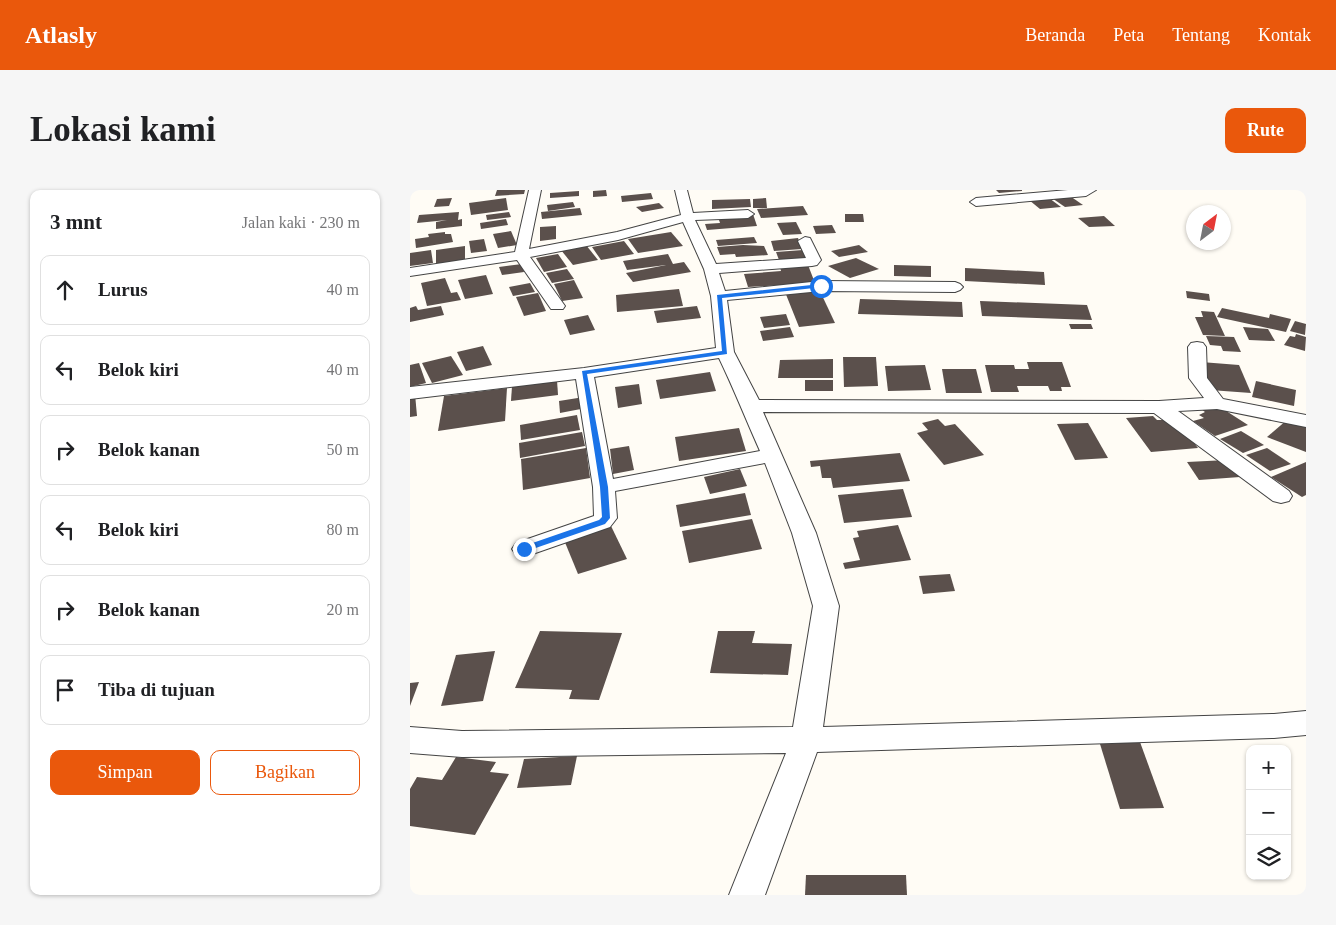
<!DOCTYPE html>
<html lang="id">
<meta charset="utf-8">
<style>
body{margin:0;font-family:Georgia,serif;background:#f6f6f6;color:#202124}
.controls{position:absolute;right:15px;bottom:15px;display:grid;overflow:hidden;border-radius:10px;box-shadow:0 1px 4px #0004}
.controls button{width:45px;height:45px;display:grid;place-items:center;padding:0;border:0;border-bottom:1px solid #e0e0e0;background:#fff;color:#202124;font:25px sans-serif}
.compass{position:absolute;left:776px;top:15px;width:45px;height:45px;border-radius:50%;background:#fff;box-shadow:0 1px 4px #0004;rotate:32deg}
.stop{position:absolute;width:15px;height:15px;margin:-11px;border:4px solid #1a73e8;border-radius:50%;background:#fff}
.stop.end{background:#1a73e8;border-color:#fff;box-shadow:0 1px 5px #0008}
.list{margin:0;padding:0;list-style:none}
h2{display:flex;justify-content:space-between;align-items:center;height:65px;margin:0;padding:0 20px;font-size:21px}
h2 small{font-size:16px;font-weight:400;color:#757577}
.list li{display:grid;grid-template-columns:32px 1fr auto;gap:15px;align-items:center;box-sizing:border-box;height:70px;margin:0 10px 10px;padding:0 10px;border:1px solid #e0e0e0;border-radius:10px}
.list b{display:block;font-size:19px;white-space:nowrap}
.list em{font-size:16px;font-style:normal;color:#757577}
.actions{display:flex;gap:10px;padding:15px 20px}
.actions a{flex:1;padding:11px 0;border:1px solid #ea580c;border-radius:10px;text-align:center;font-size:18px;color:#ea580c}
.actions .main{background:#ea580c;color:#fff}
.icon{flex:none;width:28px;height:28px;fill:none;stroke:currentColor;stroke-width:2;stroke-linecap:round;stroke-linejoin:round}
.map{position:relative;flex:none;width:896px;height:705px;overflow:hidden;border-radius:10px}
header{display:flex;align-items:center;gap:30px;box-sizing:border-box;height:70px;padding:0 25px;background:#ea580c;color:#fff}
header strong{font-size:24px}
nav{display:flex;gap:28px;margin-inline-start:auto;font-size:18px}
.intro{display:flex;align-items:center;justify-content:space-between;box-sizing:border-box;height:120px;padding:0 30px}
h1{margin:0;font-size:35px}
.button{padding:12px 22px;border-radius:10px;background:#ea580c;color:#fff;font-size:18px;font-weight:700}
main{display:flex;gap:30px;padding:0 30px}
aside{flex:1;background:#fff;border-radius:10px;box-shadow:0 1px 4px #0004}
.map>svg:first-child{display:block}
</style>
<header>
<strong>Atlasly</strong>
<nav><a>Beranda</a><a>Peta</a><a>Tentang</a><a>Kontak</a></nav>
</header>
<div class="intro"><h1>Lokasi kami</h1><a class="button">Rute</a></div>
<main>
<aside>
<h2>3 mnt<small>Jalan kaki · 230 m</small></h2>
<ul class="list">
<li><svg class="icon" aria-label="ahead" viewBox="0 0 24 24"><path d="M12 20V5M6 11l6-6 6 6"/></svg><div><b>Lurus</b></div><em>40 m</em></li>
<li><svg class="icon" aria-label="left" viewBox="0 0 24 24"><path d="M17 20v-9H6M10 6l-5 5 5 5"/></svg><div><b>Belok kiri</b></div><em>40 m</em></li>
<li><svg class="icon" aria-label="right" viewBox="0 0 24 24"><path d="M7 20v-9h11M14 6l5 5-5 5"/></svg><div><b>Belok kanan</b></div><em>50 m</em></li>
<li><svg class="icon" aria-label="left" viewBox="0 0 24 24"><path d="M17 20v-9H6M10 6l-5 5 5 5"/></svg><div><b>Belok kiri</b></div><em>80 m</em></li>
<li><svg class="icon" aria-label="right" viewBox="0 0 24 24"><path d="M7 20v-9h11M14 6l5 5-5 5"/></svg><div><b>Belok kanan</b></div><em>20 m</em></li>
<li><svg class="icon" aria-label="arrive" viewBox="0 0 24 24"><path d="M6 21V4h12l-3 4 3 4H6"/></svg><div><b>Tiba di tujuan</b></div></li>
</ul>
<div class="actions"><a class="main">Simpan</a><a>Bagikan</a></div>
</aside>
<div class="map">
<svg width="896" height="705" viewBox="0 0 896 705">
<rect width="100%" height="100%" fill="#fffcf5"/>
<g fill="#5b504c">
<path d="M87,0H115L114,4L85,6Z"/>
<path d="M196,0L197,6L183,7V1Z"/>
<path d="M586,0H612V1L589,3Z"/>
<path d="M169,1V6L140,8V3Z"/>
<path d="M241,3L243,9L212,12L211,6Z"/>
<path d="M657,4L673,15L655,17L639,6Z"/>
<path d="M42,8L39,16L24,17L27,9Z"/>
<path d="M96,8L98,20L61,25L59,13Z"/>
<path d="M356,8L357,18H343V9Z"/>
<path d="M639,8L651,17L630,19L619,10Z"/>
<path d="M340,9L341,17L302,19V10Z"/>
<path d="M163,12L165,17L138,21L137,15Z"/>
<path d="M249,13L254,18L232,22L226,17Z"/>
<path d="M393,16L398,25L351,28L347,19Z"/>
<path d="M170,18L172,25L132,29L131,22Z"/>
<path d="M49,22L48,30L52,29V36L26,39V32L37,30L7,33L9,25Z"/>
<path d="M99,22L101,27L77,30L76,25Z"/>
<path d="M343,24L347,36L297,40L295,34L310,33L308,27Z"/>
<path d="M435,24H453L454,32H435Z"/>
<path d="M694,26L705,36L679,37L668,28Z"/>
<path d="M96,29L98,35L71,39L70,33Z"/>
<path d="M386,32L392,44L373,45L367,33Z"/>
<path d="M422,35L426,43L406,44L403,36Z"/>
<path d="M146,36V49L130,51V37Z"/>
<path d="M101,41L107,55L88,58L83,44Z"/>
<path d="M35,42V44H41L43,52L6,58L5,49L19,47L18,44Z"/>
<path d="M261,42L273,56L228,63L218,49Z"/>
<path d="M344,47L347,53L308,56L306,50Z"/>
<path d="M388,48L392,59L364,61L361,51Z"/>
<path d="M74,49L77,61L61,63L59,51Z"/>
<path d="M214,51L224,64L191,70L182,57Z"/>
<path d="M176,55L188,70L163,75L151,60Z"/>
<path d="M333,55L354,56L358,65L326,67L325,64L310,65L307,57Z"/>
<path d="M449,55L458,62L429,67L421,61Z"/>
<path d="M55,56V70L26,74V60Z"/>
<path d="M21,60L23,73L0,76V63Z"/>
<path d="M393,60L396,68L369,70L366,62Z"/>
<path d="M148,64L157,77L134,82L126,68Z"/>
<path d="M258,64L263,74L274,72L281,82L223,92L216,83L256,75L217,80L213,71Z"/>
<path d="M446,68L469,79L440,88L418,76Z"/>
<path d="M112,74L114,82L92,85L89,77Z"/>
<path d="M398,75L405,93L338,97L334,84L371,81L370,77Z"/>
<path d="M484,75L521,76V87L484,86Z"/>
<path d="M555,78L634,82L635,95L555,91Z"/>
<path d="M157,79L164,89L142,93L136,83Z"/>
<path d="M76,85L83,104L55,109L48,90Z"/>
<path d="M35,88L41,103L47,102L51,110L17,116L11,93Z"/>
<path d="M164,90L173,108L152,111L144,94Z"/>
<path d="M120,93L125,102L103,106L99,97Z"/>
<path d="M269,99L273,116L207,122L206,105Z"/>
<path d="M409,99L425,133L389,137L375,102Z"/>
<path d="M776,101L799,104L800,111L777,108Z"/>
<path d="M128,103L136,121L114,126L106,107Z"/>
<path d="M450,109L552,112L553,127L448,124Z"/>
<path d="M570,111L677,115L682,130L572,126Z"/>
<path d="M6,116L8,120L31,116L34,125L0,132V118Z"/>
<path d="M287,116L291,128L247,133L244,121Z"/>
<path d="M812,118L859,128L860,124L881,129L876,142L807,127Z"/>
<path d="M791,121L804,122L815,146L793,145L785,127H793Z"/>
<path d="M376,124L380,135L354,138L350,127Z"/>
<path d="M178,125L185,140L160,145L154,130Z"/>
<path d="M885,131L896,134L895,145L880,141Z"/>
<path d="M659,134H681L683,139H661Z"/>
<path d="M380,137L384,147L353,151L350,141Z"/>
<path d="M833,137L858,139L865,151L839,150Z"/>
<path d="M886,144L896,147L895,161L874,155L880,146L885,147Z"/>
<path d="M796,146L824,147L831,162L813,161L811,156L800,155Z"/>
<path d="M73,156L82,175L56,181L47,162Z"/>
<path d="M41,166L53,185L22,193L12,173Z"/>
<path d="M433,167H466L468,196L434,197Z"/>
<path d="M423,169V188H368L370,170Z"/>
<path d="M617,172H652L661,197H651L652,201H640L638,196H607L609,202H581L575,175H604L605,179H619Z"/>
<path d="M791,172L829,175L841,203L800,200Z"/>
<path d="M9,173L16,193L0,197V175Z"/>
<path d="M515,175L521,200L478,201L475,176Z"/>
<path d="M532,179H566L572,203H536Z"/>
<path d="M300,182L306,201L250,209L246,190Z"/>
<path d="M147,190L148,205L101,211L102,196Z"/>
<rect x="395" y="190" width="28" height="11"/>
<path d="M846,191L886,200L884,216L842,207Z"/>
<path d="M229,194L232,214L208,218L205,197Z"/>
<path d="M97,198L95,231L28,241L34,206Z"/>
<path d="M5,204L7,226L0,227V205Z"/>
<path d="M174,207L176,218L150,223L149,211Z"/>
<path d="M810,217L838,235L805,246L783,231L794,228L789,225L795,222L791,219Z"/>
<path d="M167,225L170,240L111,250L110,235Z"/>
<path d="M743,226L747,230H757L771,236L788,258L741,262L716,228Z"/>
<path d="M528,229L535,236L545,234L574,265L534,275L507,243L518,240L512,233Z"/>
<path d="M878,229L896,236V262L857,247Z"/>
<path d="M678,233L698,268L665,270L647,234Z"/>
<path d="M329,238L336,261L269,271L265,247Z"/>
<path d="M831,241L854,255L833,263L810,249Z"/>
<path d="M172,242L175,256L110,268L109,253Z"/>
<path d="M219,256L224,280L203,284L200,259Z"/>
<path d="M176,258L180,288L113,300L111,269Z"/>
<path d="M857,258L881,274L860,281L836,265Z"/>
<path d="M490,263L500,291L423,298L421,288H412L410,276L401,277L400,271Z"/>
<path d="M817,270L830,287L789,290L777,272Z"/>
<path d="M896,272V305L892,307L861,287Z"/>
<path d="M330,279L337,296L300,304L294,287Z"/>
<path d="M493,299L502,327L434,333L428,305Z"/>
<path d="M335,303L341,325L270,337L266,315Z"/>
<path d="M342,329L352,359L279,373L272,341Z"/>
<path d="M488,335L501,370L435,379L433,373L450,370L443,348L449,347L447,341Z"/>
<path d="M201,336L217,369L168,384L154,350Z"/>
<path d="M540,384L545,401L513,404L509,386Z"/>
<path d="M130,441L212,443L189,510L159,509L162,500L105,498Z"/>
<path d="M308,441H345L342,453L382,454L378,485L300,483Z"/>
<path d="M85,461L73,511L31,516L46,465Z"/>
<path d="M9,492L0,516V493Z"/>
<path d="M730,552L754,618L710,619L690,554Z"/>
<path d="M167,566L161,595L107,598L114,569Z"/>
<path d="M46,567L86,572L80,582L99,584L65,645L0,636V599L7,587L32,590Z"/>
<path d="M396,685H496L497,705H395Z"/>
</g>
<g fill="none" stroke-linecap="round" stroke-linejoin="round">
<defs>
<g id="minor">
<path d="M119,0H131L119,59L207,42L271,25L265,0H277L283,23L338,20L344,24L338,28L285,30L306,74L396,68L388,51L395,47L400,48L411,70L407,75L402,76L309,83L315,101L411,91L545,92L550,94L553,97L550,100L545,102L411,101L317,110L324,162L349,210L749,211L794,208L779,188L778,157L781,153L787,152L793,153L796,157L797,188L813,209L896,225V237L807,219L768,221L879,301L882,306L879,311L871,313L863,311L744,223L353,222L406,343L429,416L413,537L864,524L896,521V545L864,548L407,562L355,705H319L376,563L52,567L0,563V537L52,541L383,537L403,416L382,343L355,273L205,301L207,328L200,337L114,367L106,365L102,359L106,353L184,326L183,297L166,189L0,209V197L174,178L306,158L301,106L294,79L273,32L208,50L120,67L155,116L153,119H141L107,70L0,86V78L105,62ZM309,168C324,199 336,230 350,261L203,289L184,187Z"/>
<path d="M658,0H686L676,6L566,16L560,12L566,8Z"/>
</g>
</defs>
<use href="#minor" stroke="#444" stroke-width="2"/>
<use href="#minor" fill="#fff" fill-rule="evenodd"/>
</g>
<path fill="#1a73e8" d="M411,94L413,97L312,108L317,164L177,184L198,297L200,328L195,334L117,361H111V357L189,330L192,327L190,297L172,181L312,161L307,105Z"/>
</svg>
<div class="controls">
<button>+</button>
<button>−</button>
<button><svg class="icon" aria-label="layers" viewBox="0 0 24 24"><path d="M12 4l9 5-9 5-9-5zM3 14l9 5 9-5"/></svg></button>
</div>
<svg class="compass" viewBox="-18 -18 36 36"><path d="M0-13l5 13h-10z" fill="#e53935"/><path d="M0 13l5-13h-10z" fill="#757577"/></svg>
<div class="stop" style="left:411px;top:96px"></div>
<div class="stop end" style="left:114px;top:359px"></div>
</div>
</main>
